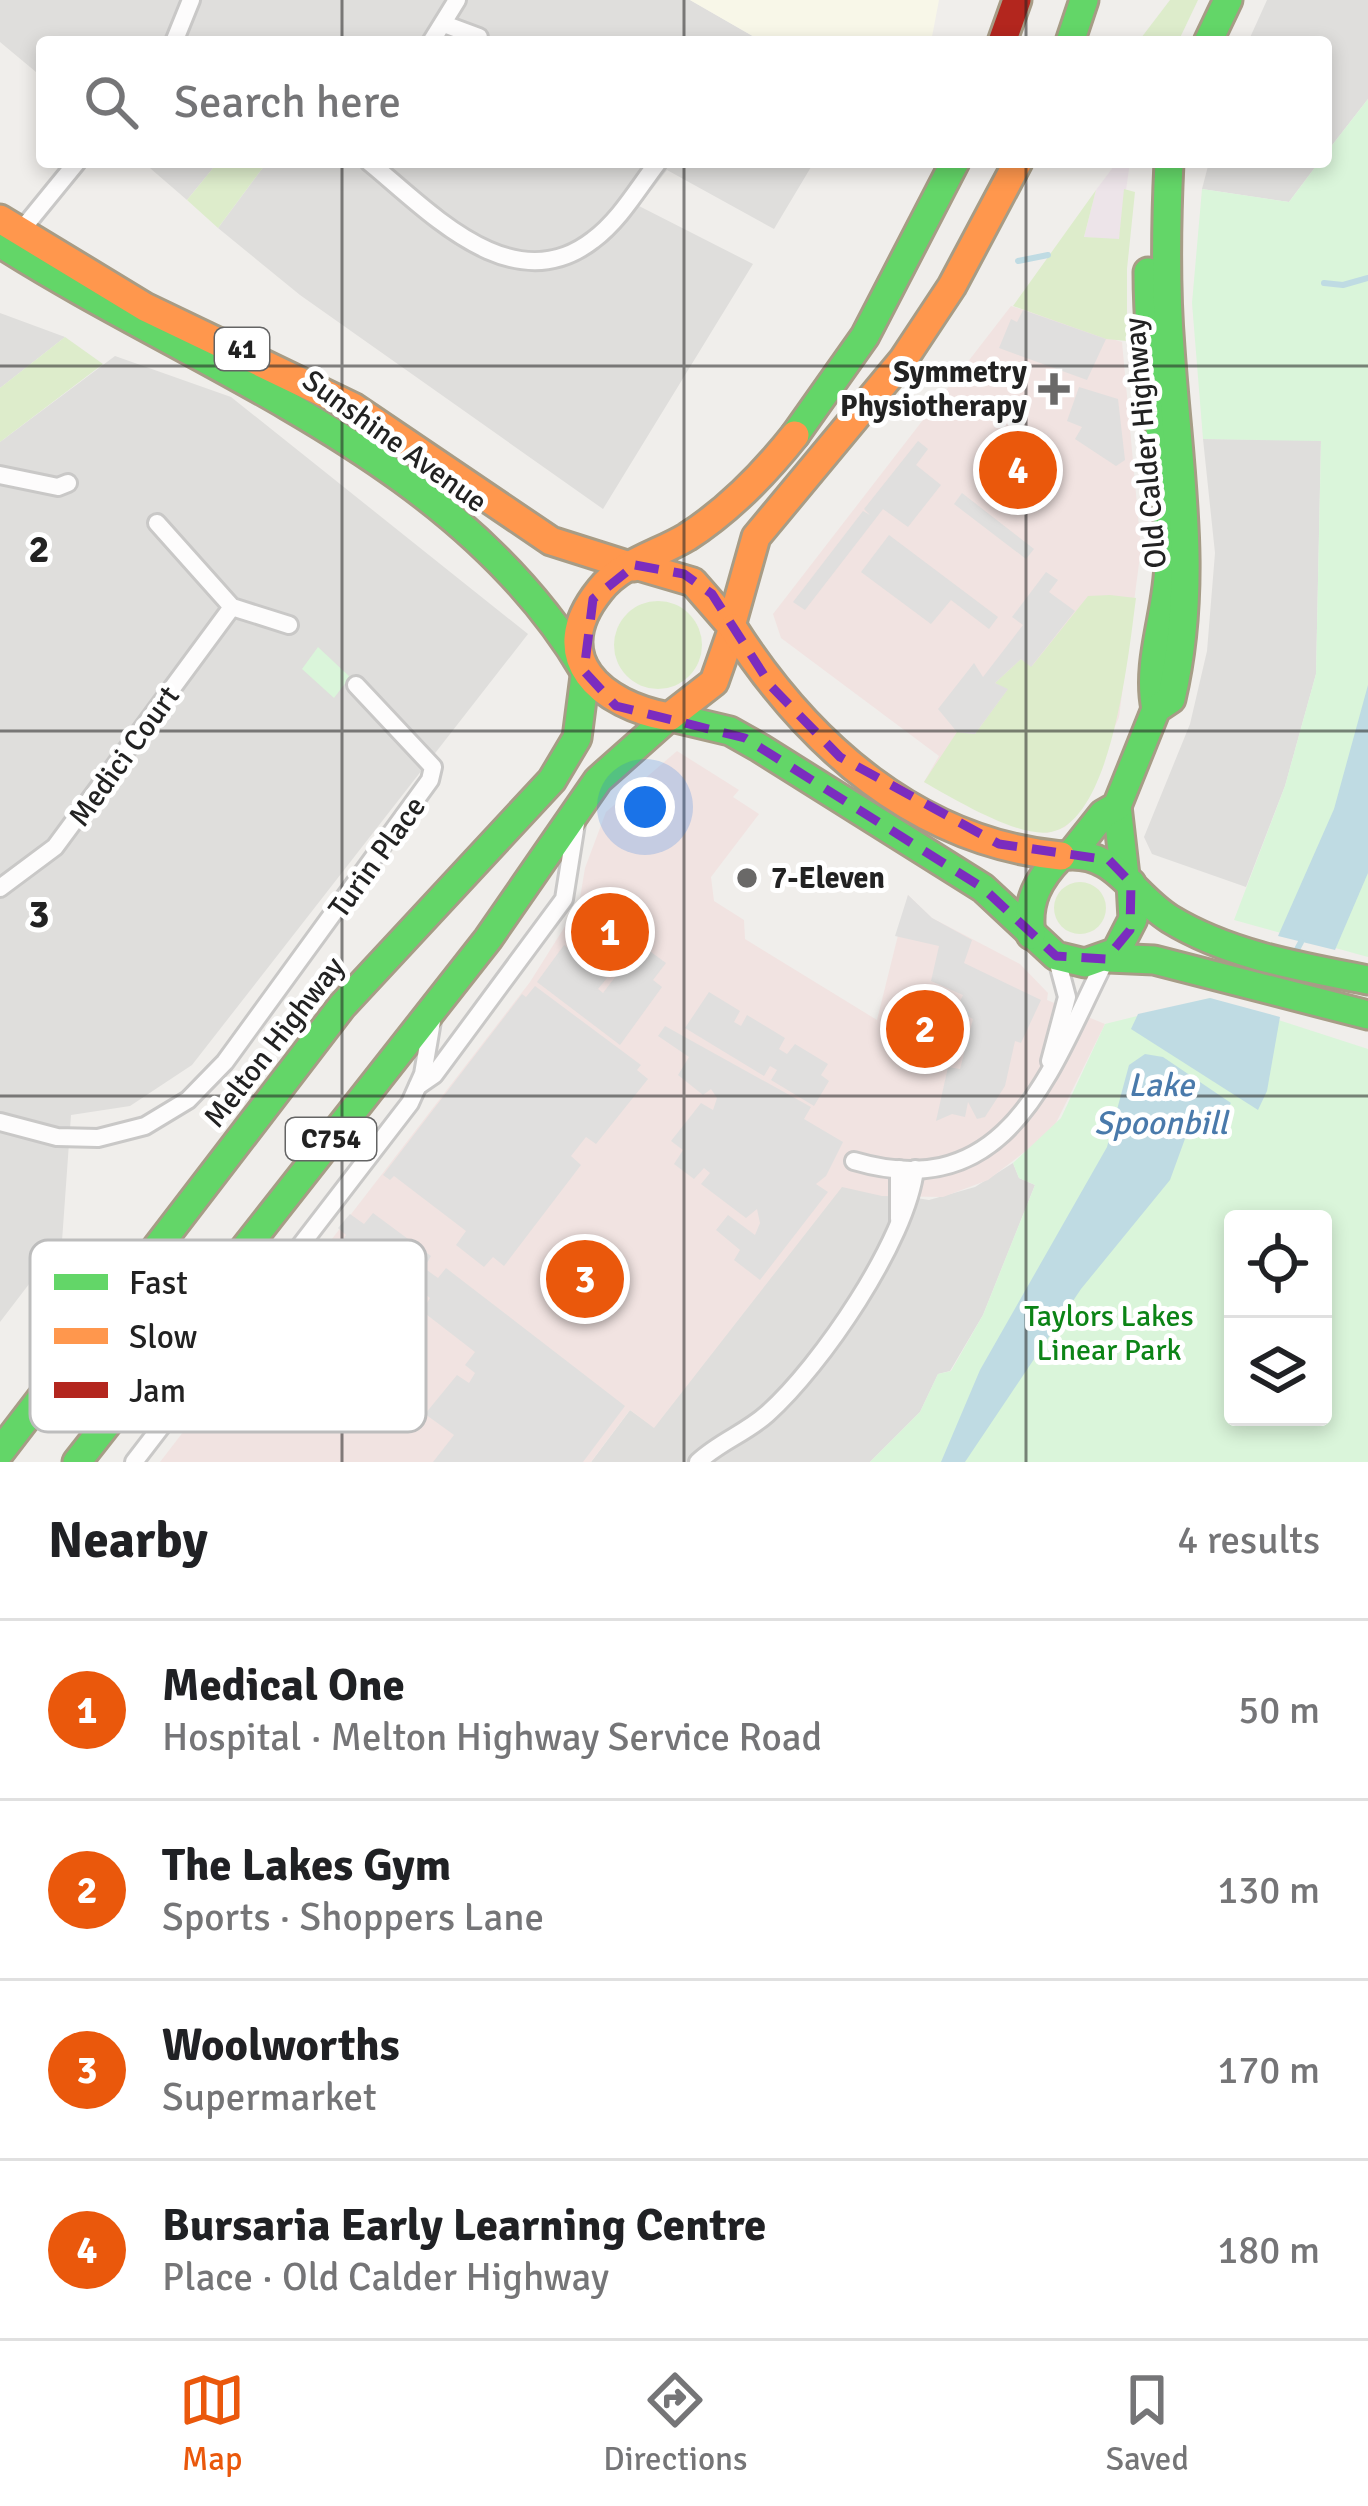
<!DOCTYPE html>
<meta charset="utf-8">
<style>
body{margin:0;font-family:Signika,sans-serif;background:#f6f6f6;color:#202124}
.controls{position:absolute;right:36px;bottom:36px;display:grid;overflow:hidden;border-radius:12px;box-shadow:0 6px 18px #0003}
.controls button{width:108px;height:108px;display:grid;place-items:center;padding:0;border:0;border-bottom:3px solid #e0e0e0;background:#fff;color:#202124;font:60px sans-serif}
.you{position:absolute;left:645px;top:807px;width:42px;height:42px;margin:-30px;border:9px solid #fff;border-radius:50%;background:#1a73e8;box-shadow:0 0 0 18px #1a73e833}
.badge{display:grid;place-items:center;width:78px;height:78px;border-radius:50%;background:#ea580c;color:#fff;font-size:39px;font-weight:700}
.pin{position:absolute;translate:-50% -50%;border:6px solid #fff;box-shadow:0 3px 12px #0006}
.list{margin:0;padding:0;list-style:none}
h2{display:flex;justify-content:space-between;align-items:center;height:156px;margin:0;padding:0 48px;font-size:51px}
h2 small{font-size:39px;font-weight:400;color:#757577}
.list li{display:grid;grid-template-columns:78px 1fr auto;gap:36px;align-items:center;box-sizing:border-box;height:180px;padding:0 48px;border-top:3px solid #e0e0e0}
.list b{display:block;font-size:45px;white-space:nowrap}
.list p{margin:0;font-size:39px;white-space:nowrap;color:#757577}
.list em{font-size:39px;font-style:normal;color:#757577}
.icon{flex:none;width:66px;height:66px;fill:none;stroke:currentColor;stroke-width:2;stroke-linecap:round;stroke-linejoin:round}
.map{position:relative;flex:none;width:1368px;height:1462px;overflow:hidden}
.search{position:absolute;background:#fff;box-shadow:0 6px 18px #0003;left:36px;right:36px;top:36px;height:132px;display:flex;align-items:center;gap:30px;box-sizing:border-box;padding:0 42px;border-radius:12px;color:#757577;font-size:45px}
.sheet{height:876px;background:#fff}
nav{display:flex;justify-content:space-around;align-items:center;box-sizing:border-box;height:168px;border-top:3px solid #e0e0e0;background:#fff;font-size:33px;color:#757577}
nav a{display:grid;justify-items:center;gap:6px}
nav .on{color:#ea580c}
.map>svg:first-child{display:block}
</style>
<div class="map">
<svg width="1368" height="1462" viewBox="0 0 1368 1462">
<rect width="100%" height="100%" fill="#f0eeeb"/>
<g fill="#dfdedc">
<path d="M0,0H690L763,42H42V77L0,42Z"/>
<path d="M1267,0H1368V99L1326,153V42H1248Z"/>
<path d="M143,162H218L187,200Z"/>
<path d="M267,162H814L774,229L667,170L639,206L753,264L603,509L300,295L218,228Z"/>
<path d="M1209,162H1319L1289,202L1202,189Z"/>
<path d="M0,313L65,337L0,388Z"/>
<path d="M115,356L231,397L528,634L192,1065L130,1106L71,1115L62,1241L0,1322V442Z"/>
<path d="M1203,439L1321,440L1316,674L1285,786L1246,887L1152,854L1144,837L1190,724L1207,651L1215,553Z"/>
<path d="M1013,1163L1019,1178L1035,1185L983,1315L950,1371L938,1374L920,1412L870,1462H591L630,1410L654,1427L842,1186L929,1200L975,1187Z"/>
</g>
<g fill="#f1e3e1">
<path d="M1011,306L1122,342L1141,548L1119,717L1078,814L1065,827L1047,833L1015,826L924,782L939,756L781,638L773,614Z"/>
<path d="M677,751L739,790L733,797L759,814L711,877L714,901L744,920L745,939L877,1020L908,895L932,918L1020,964L1048,993L1047,1000L1105,1024L1052,1131L988,1180L943,1197L882,1196L842,1187L654,1428L630,1410L591,1462H160L530,982L579,904L585,868L606,812Z"/>
</g>
<path fill="#ede4e9" d="M1117,162H1130L1119,240L1084,237L1096,190Z"/>
<path fill="#f8f7e8" d="M690,0H939L931,42H763Z"/>
<g fill="#ddeccb">
<path d="M1170,0H1198L1178,42H1138Z"/>
<path d="M218,162H267L218,228L187,200Z"/>
<path d="M1124,189L1135,192L1127,269V341L1106,339L1013,306L1096,190L1084,237L1119,239Z"/>
<path d="M65,337L103,364L0,442V388Z"/>
<path d="M1110,595L1136,598C1129,649 1113,820 1051,832C1020,839 952,798 924,782L957,732L975,734L1007,690L995,683L1021,659L1032,666L1088,596Z"/>
<circle cx="658" cy="645" r="44"/>
<circle cx="1080" cy="908" r="26"/>
</g>
<g fill="#daf5da" fill-rule="evenodd">
<path d="M1368,99V957L1234,920L1285,786L1316,674L1321,441L1203,439L1192,303L1202,189L1289,202L1319,162H1326V153Z"/>
<path d="M318,647L350,677L334,698L302,669Z"/>
<path d="M1210,998L1368,1049V1462H870L920,1412L938,1374L951,1371L983,1315L1035,1185L1019,1178L1013,1163L1061,1118L1105,1024ZM1233,1219H1323V1417H1233Z"/>
</g>
<g fill="#e0dfde">
<path d="M1023,310L1106,339L1087,380L999,348L1011,319L1017,322Z"/>
<path d="M1079,387L1118,399L1125,460L1116,466L1075,439L1082,427L1067,421Z"/>
<path d="M918,441L928,449L916,465L941,485L908,527L883,509L805,610L793,602L863,511L870,515L864,509Z"/>
<path d="M962,493L1034,549L1026,559L954,504Z"/>
<path d="M889,535L998,617L989,629L951,600L931,624L861,572Z"/>
<path d="M1046,572L1058,580L1049,592L1075,611L1031,667L1021,659L995,683L1008,689L975,734L957,732L938,709L974,663L983,677L1023,625L1012,617Z"/>
<path d="M908,895L932,918L972,940L964,963L1041,1000L1021,1043L1015,1041L1005,1086L985,1117L977,1119L968,1102L965,1117L952,1114L936,1121L948,1067L960,1069L973,1019L956,1010L963,995L931,981L939,946L895,936Z"/>
<path d="M640,944L666,963L653,980L662,987L620,1045L537,982L564,945L607,978L598,989L603,993Z"/>
<path d="M535,986L641,1065L637,1070L648,1079L596,1144L586,1137L571,1156L581,1165L504,1266L493,1257L484,1267L456,1245L466,1231L394,1176L390,1180L383,1175L522,994L526,997Z"/>
<path d="M709,992L740,1011L734,1022L741,1026L747,1015L785,1038L779,1049L787,1054L795,1044L828,1064L821,1075L829,1081L814,1106L771,1080L777,1070L770,1066L764,1076L685,1028Z"/>
<path d="M665,1026L811,1107L804,1119L843,1142L826,1176L816,1184L828,1192L760,1280L734,1260L740,1250L716,1230L728,1215L755,1235L760,1223L757,1209L746,1218L701,1184L710,1173L704,1168L694,1179L674,1164L683,1150L671,1141L701,1103L713,1110L717,1098L711,1089L703,1095L678,1075L689,1057L658,1036Z"/>
<path d="M373,1213L431,1256L424,1268L438,1278L446,1268L625,1406L583,1462H433L454,1435L425,1414L457,1375L469,1383L475,1373L465,1365L475,1352L422,1311L430,1298L405,1279L396,1291L338,1246L346,1235L338,1228L350,1214L364,1224Z"/>
</g>
<g fill="#bfdbe3">
<path d="M1368,685V873L1335,950L1278,936L1334,809Z"/>
<path d="M1210,998L1280,1017L1267,1091L1258,1110L1131,1029L1138,1014Z"/>
<path d="M1145,1054L1163,1057L1231,1103L1223,1115L1186,1136L1170,1180L1081,1289L965,1462H941L980,1370L1107,1147L1129,1065Z"/>
</g>
<g fill="none" stroke-linecap="round" stroke-linejoin="round">
<g stroke="#bfdbe3" stroke-width="6">
<path d="M1018,261L1048,255"/>
<path d="M1324,283L1343,285L1368,278"/>
<path d="M1293,957L1301,942"/>
</g>
<defs>
<g id="street">
<path d="M444,24L479,37"/>
<path d="M174,42L191,0"/>
<path d="M431,42L457,0"/>
<path d="M369,162C428,210 512,303 593,240C620,220 638,188 658,162"/>
<path d="M15,238L77,162"/>
<path d="M0,475L58,487L68,483"/>
<path d="M157,523L232,607L289,625"/>
<path d="M0,888L55,847L232,607"/>
<path d="M1050,1061L1067,997L1056,956"/>
<path d="M418,1086L434,1075L564,899L577,817"/>
<path d="M0,1122L57,1137L98,1138L145,1126L188,1100L225,1062L430,780L433,767L356,685"/>
<path d="M854,1161C1010,1207 1051,1067 1106,959"/>
<path d="M899,1219V1169"/>
<path d="M134,1462L410,1103L423,1074L432,1021"/>
<path d="M698,1462C719,1442 746,1433 767,1414C821,1366 907,1240 915,1169"/>
</g>
<g id="fast">
<path d="M1070,42L1084,0"/>
<path d="M1208,42L1228,0"/>
<path d="M0,243C199,370 458,457 584,670"/>
<path d="M1148,272C1148,369 1169,464 1169,561C1169,610 1146,661 1156,709"/>
<path d="M795,435L865,336L955,162"/>
<path d="M671,717L730,731L760,748L983,888L1056,956L1085,963L1116,952L1133,919L1131,883"/>
<path d="M1117,806L1125,876"/>
<path d="M1072,853L1103,814L1117,806L1156,709L1171,699C1199,580 1178,467 1170,348C1165,286 1166,224 1169,162"/>
<path d="M1031,935C1026,902 1038,879 1061,856C1115,848 1130,894 1170,919C1229,955 1301,967 1368,980"/>
<path d="M1109,958L1154,960L1368,1015"/>
<path d="M0,1452L342,1006L552,780L577,738L585,676"/>
<path d="M77,1462L488,939L598,780L669,717"/>
</g>
<g id="slow">
<path d="M0,219L145,307L353,407L551,541L633,567"/>
<path d="M635,565L693,582L733,628L714,682L669,717C602,705 545,658 600,590C621,563 659,554 687,537C729,510 764,474 795,435"/>
<path d="M731,626L756,537L903,360L952,286L1018,162"/>
<path d="M733,628C808,745 917,842 1061,856"/>
</g>
<path id="jam" d="M1002,42L1017,0"/>
</defs>
<use href="#street" stroke="#c9c8c7" stroke-width="22"/>
<use href="#fast" stroke="#a79c86" stroke-width="33"/>
<use href="#slow" stroke="#a79c86" stroke-width="33"/>
<use href="#jam" stroke="#a79c86" stroke-width="33"/>
<use href="#street" stroke="#fdfcfc" stroke-width="16"/>
<use href="#fast" stroke="#63d668" stroke-width="27"/>
<use href="#slow" stroke="#ff974d" stroke-width="27"/>
<use href="#jam" stroke="#b3261e" stroke-width="27"/>
</g>
<path fill="none" stroke="#7b2cbf" stroke-width="9" stroke-dasharray="24 15" stroke-linejoin="round" d="M635,565L684,574L712,594L771,686L840,757L999,844L1109,860L1131,883L1130,930L1106,959L1056,956L983,888L745,738L616,706L584,671L593,599Z"/>
<path fill="none" stroke="#222" stroke-width="3" stroke-opacity="0.55" d="M342,0V42M684,0V42M1026,0V42M342,162V1462M684,162V1462M1026,162V1462M0,366H1368M0,731H1368M0,1096H1368"/>
<g fill="#6a6968" stroke="#fff" stroke-width="4.5">
<path d="M1048 371h12v12h12v12h-12v12h-12v-12h-12v-12h12z"/>
<circle cx="747" cy="878" r="12"/>
</g>
<g text-anchor="middle" stroke-width="10" stroke-linejoin="round" paint-order="stroke">
<g fill="#fff" stroke="#646464" stroke-width="3">
<rect x="215" y="328" width="54" height="42" rx="9"/>
<rect x="286" y="1118" width="90" height="42" rx="9"/>
</g>
<g font-size="27" font-weight="bold" fill="#222">
<text x="242" y="358">41</text>
<text x="331" y="1148">C754</text>
</g>
<g font-size="30" font-weight="bold" fill="#222" stroke="#fff" text-anchor="end">
<text x="1027" y="382">Symmetry<tspan x="1027" dy="34">Physiotherapy</tspan></text>
<text x="771" y="888" text-anchor="start">7-Eleven</text>
</g>
<g font-size="30" fill="#222" stroke="#fff">
<text transform="translate(395 441) rotate(36)" y="10">Sunshine Avenue</text>
<text transform="translate(1145 443) rotate(-95)" y="10">Old Calder Highway</text>
<text transform="translate(124 756) rotate(-54)" y="10">Medici Court</text>
<text transform="translate(377 857) rotate(-54)" y="10">Turin Place</text>
<text transform="translate(274 1042) rotate(-52)" y="10">Melton Highway</text>
</g>
<g font-size="30" fill="#0c8416" stroke="#fff">
<text x="1109" y="1326">Taylors Lakes<tspan x="1109" dy="34">Linear Park</tspan></text>
</g>
<g font-size="33" font-style="italic" fill="#4a7aab" stroke="#fff">
<text x="1161" y="1096">Lake<tspan x="1161" dy="38">Spoonbill</tspan></text>
</g>
</g>
<rect x="30" y="1240" width="396" height="192" rx="18" fill="#fff" stroke="#bdbdbd" stroke-width="3"/>
<rect x="54" y="1274" width="54" height="16" fill="#63d668"/>
<rect x="54" y="1328" width="54" height="16" fill="#ff974d"/>
<rect x="54" y="1382" width="54" height="16" fill="#b3261e"/>
<g font-size="33" fill="#222">
<text x="129" y="1294">Fast</text>
<text x="129" y="1348">Slow</text>
<text x="129" y="1402">Jam</text>
</g>
<g font-size="39" text-anchor="middle" font-weight="bold" fill="#222" stroke="#fff" stroke-width="10" stroke-linejoin="round" paint-order="stroke">
<text x="39" y="562">2</text>
<text x="39" y="927">3</text>
</g>
</svg>
<div class="controls">
<button><svg class="icon" aria-label="locate" viewBox="0 0 24 24"><circle cx="12" cy="12" r="6"/><path d="M12 2v4M12 18v4M2 12h4M18 12h4"/></svg></button>
<button><svg class="icon" aria-label="layers" viewBox="0 0 24 24"><path d="M12 4l9 5-9 5-9-5zM3 14l9 5 9-5"/></svg></button>
</div>
<div class="you"></div>
<div class="pin badge" style="left:610px;top:932px">1</div>
<div class="pin badge" style="left:925px;top:1029px">2</div>
<div class="pin badge" style="left:585px;top:1279px">3</div>
<div class="pin badge" style="left:1018px;top:470px">4</div>
<div class="search"><svg class="icon" aria-label="search" viewBox="0 0 24 24"><circle cx="10" cy="10" r="6"/><path d="M15 15l6 6"/></svg>Search here</div>
</div>
<section class="sheet">
<h2>Nearby<small>4 results</small></h2>
<ul class="list">
<li><span class="badge">1</span><div><b>Medical One</b><p>Hospital · Melton Highway Service Road</p></div><em>50 m</em></li>
<li><span class="badge">2</span><div><b>The Lakes Gym</b><p>Sports · Shoppers Lane</p></div><em>130 m</em></li>
<li><span class="badge">3</span><div><b>Woolworths</b><p>Supermarket</p></div><em>170 m</em></li>
<li><span class="badge">4</span><div><b>Bursaria Early Learning Centre</b><p>Place · Old Calder Highway</p></div><em>180 m</em></li>
</ul>
</section>
<nav>
<a class="on"><svg class="icon" aria-label="map" viewBox="0 0 24 24"><path d="M3 6l6-2 6 2 6-2v14l-6 2-6-2-6 2zM9 4v14M15 6v14"/></svg>Map</a>
<a><svg class="icon" aria-label="directions" viewBox="0 0 24 24"><path d="M12 3l9 9-9 9-9-9zM9 14v-3h6M13 9l2 2-2 2"/></svg>Directions</a>
<a><svg class="icon" aria-label="saved" viewBox="0 0 24 24"><path d="M7 4h10v16l-5-4-5 4z"/></svg>Saved</a>
</nav>
